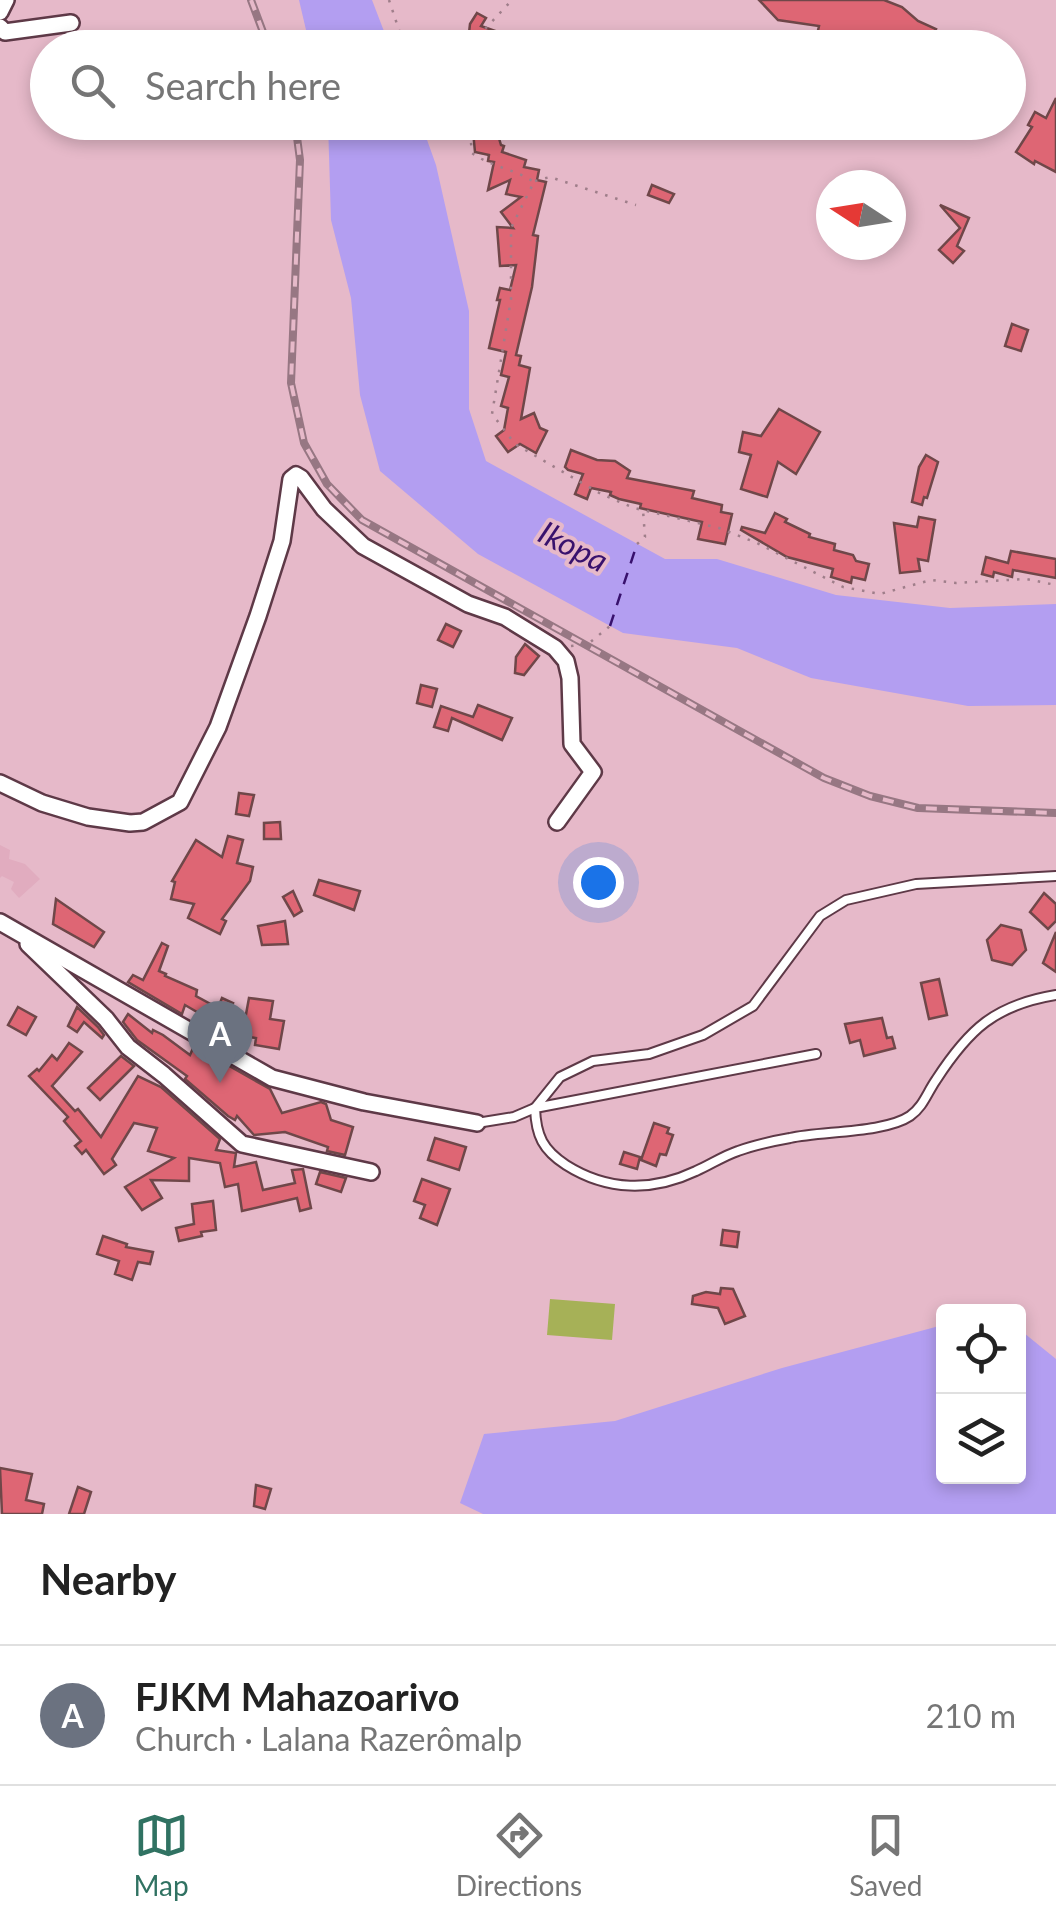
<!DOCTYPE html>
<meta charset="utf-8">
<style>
body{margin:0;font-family:Lato,sans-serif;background:#f2f2f2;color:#222}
.controls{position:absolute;right:30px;bottom:30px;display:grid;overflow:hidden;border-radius:10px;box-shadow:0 5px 15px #0003}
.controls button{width:90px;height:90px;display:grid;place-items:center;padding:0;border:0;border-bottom:2px solid #e0e0e0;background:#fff;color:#222;font:50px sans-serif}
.compass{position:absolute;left:816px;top:170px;width:90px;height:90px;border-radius:50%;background:#fff;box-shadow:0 5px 15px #0003;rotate:282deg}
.you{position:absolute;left:598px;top:882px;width:35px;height:35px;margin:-25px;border:8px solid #fff;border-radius:50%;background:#1a73e8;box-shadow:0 0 0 15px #1a73e833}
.badge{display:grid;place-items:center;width:65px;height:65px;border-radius:50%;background:#307262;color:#fff;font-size:32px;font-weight:700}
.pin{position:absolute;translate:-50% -82px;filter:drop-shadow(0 2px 5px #0008)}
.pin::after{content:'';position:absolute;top:52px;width:35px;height:30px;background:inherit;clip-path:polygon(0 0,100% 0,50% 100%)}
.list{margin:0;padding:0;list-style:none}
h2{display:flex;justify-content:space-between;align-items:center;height:130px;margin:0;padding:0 40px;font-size:42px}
h2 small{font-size:32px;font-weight:400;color:#767676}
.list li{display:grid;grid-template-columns:65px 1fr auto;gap:30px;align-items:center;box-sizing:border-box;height:140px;padding:0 40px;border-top:2px solid #e0e0e0}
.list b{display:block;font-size:38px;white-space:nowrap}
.list p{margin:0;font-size:32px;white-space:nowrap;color:#767676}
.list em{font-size:32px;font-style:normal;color:#767676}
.icon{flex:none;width:55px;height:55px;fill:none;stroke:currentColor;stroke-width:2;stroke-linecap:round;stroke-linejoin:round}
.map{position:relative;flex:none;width:1056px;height:1514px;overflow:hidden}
.search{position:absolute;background:#fff;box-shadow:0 5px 15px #0003;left:30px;right:30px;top:30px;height:110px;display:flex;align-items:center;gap:25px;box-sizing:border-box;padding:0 35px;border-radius:55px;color:#767676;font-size:38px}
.sheet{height:270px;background:#fff}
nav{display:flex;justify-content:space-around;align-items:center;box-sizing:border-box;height:140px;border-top:2px solid #e0e0e0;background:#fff;font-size:28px;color:#767676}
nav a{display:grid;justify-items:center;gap:5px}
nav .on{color:#307262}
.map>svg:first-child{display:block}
</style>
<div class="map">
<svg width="1056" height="1514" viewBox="0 0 1056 1514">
<rect width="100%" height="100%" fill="#e6b9c9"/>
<path fill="#e1acbf" d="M0,845L10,850L9,859L25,864L40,879L19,898L11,889L14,882L2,876L0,878Z"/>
<path fill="#a6b157" d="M550,1299L615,1304L612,1340L547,1335Z"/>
<g fill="#b39ef1">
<path d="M299,0H372L390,47H310Z"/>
<path d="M328,123H421L436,165L469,311V409L486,461L665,559H717L836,595L950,608L1056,604V705L968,706L811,678L737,648L623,633L478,554L380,471L360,395L351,298L331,220Z"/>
<path d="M943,1325L944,1476H1018L1019,1329L1056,1359V1514H483L460,1503L484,1434L615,1421L782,1368Z"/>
</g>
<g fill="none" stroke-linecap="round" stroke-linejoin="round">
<path stroke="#38116d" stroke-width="2.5" stroke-dasharray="12 10" stroke-linecap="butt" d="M610,626L637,544"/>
</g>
<g fill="#de6674" stroke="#6f4749" stroke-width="2.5">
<path d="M759,0H884L902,7L918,21L936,29L933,35L943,37L941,48H902L904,39L879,34L876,48H814L819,26L778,20Z"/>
<path d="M477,13L486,18L481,26L501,33L496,48L468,42L470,24Z"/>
<path d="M1056,98V172L1035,161L1034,164L1016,152L1032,127L1028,125L1035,112L1046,118Z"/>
<path d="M495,125L501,145L504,146L502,152L526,160L524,167L539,170L537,180L546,182L533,235L538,236L532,287L516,355L521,356L519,365L530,368L521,419L534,413L540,428L547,431L536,453L520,444L508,452L496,436L504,430L508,408L501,406L509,377L501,375L506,352L489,348L500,300H497L500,288L510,290L516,265L500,266L497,227L513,228L501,212L521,197L506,194L510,180L488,190L494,162L488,161L489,155L475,152L473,131Z"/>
<path d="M652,185L674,194L669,203L648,195Z"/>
<path d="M940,205L969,218L957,246L964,251L953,263L939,250L960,228Z"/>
<path d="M1012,324L1028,330L1021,351L1005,346Z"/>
<path d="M779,409L820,432L796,474L778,462L767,497L741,489L751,455L739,452L743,432L761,436Z"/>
<path d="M571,450L597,460L615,461L630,471L627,478L694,491L692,498L722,505L721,512L732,514L725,544L698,539L702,522L640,508L641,504L619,499L610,495L611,492L591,488L587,499L575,494L583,474L568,470L565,467Z"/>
<path d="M926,455L938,462L927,498L924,497L922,505L912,502L919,467Z"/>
<path d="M775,513L787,519L785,522L810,534L809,537L835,544L834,550L853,555L856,561L869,564L865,580L852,577L851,583L831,577L833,569L787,557L741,530L742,527L765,533Z"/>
<path d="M919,517L935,520L928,561L918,559L920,571L900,573L894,523L917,527Z"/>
<path d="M1011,551L1056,559V578L1013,570L1012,577L994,572L993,577L982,574L986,557L1008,563Z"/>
<path d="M446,624L461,631L453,647L438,640Z"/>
<path d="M525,644L539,656L524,675L515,673L516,657Z"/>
<path d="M421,685L437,689L432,707L417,703Z"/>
<path d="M478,705L512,718L502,740L452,718L448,731L434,727L441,706L473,717Z"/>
<path d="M239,793L254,795L249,816L236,814Z"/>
<path d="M280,822L281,839H264V823Z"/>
<path d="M228,836L243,840L237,863L253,867L250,881L222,919L226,921L220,934L188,918L194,904L171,899L175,882L172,881L196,840L222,857Z"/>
<path d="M319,880L360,891L354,910L314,895Z"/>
<path d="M293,891L302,911L294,916L283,897Z"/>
<path d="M1044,893L1056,904V921L1048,929L1030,912Z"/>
<path d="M56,899L104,932L94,947L53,924Z"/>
<path d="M285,921L288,944L262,945L258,926Z"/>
<path d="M1001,925L1021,930L1026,950L1012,965L992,960L987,940Z"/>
<path d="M1056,932V972L1043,963Z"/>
<path d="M162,943L168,946L159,971L166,974L165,976L197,990L196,996L218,1008L222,998L233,1003L221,1026L185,1005L182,1014L128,982L133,975L143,980Z"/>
<path d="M939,979L947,1015L929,1019L921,983Z"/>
<path d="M249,998L273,1001L270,1019L284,1021L279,1049L255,1045L256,1038L242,1036Z"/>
<path d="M18,1007L36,1017L26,1035L8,1025Z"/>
<path d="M77,1007L98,1027L104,1035L102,1038L84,1022L77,1032L68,1026Z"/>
<path d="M128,1014L152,1033L153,1030L163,1035L190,1055L194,1046L270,1089L282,1113L321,1102L326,1104L331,1120L353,1127L345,1155L327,1151L328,1147L285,1132L254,1135L237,1116L235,1120L228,1116L185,1079L187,1076L137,1040L123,1022Z"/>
<path d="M882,1018L887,1038L892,1037L895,1048L864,1056L860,1040L850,1043L845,1024Z"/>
<path d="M69,1043L82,1052L52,1086L75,1111L78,1109L101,1137L138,1076L161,1087L220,1139L216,1150L236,1153L234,1167L256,1162L263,1190L295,1183L292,1170L303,1169L311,1208L300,1211L297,1198L242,1211L238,1184L225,1187L220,1163L189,1158V1181L151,1180L162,1198L142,1210L125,1187L174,1158L148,1151L157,1128L134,1123L112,1159L116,1165L104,1174L86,1150L82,1154L75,1146L81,1141L64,1121L68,1117L29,1076L37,1069L39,1071L52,1055L57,1060Z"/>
<path d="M121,1056L134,1066L100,1100L88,1088Z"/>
<path d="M654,1123L669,1128L667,1133L673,1135L666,1155L660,1154L656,1166L641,1160Z"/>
<path d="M435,1138L466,1147L459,1170L428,1160Z"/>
<path d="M624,1152L640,1157L637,1169L620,1164Z"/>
<path d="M320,1172L346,1178L341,1192L316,1184Z"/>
<path d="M422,1179L450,1189L437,1225L420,1218L425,1205L414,1201Z"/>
<path d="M213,1201L216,1230L201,1232L202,1236L179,1241L176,1228L194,1224L192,1204Z"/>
<path d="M723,1230L739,1232L737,1247L721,1245Z"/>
<path d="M103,1236L127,1244L126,1247L153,1252L150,1264L138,1262L132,1280L115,1274L119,1261L97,1254Z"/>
<path d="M721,1288L733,1289L745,1316L725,1324L718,1308L692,1304L693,1296L706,1292L720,1294Z"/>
<path d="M0,1468L32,1474L26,1500L44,1504L42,1514H2Z"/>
<path d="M256,1485L271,1489L265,1509L254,1506Z"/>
<path d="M78,1487L91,1492L84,1514H69Z"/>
</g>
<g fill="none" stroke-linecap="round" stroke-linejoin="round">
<defs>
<g id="service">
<path d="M816,1054L535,1108C536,1136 543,1150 566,1165C607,1191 652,1192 696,1171C710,1165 723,1156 738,1151C754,1145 773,1141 790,1138C822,1131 885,1133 910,1116C923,1107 927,1093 936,1080C969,1029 995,1005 1056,995"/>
<path d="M477,1123L514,1117L535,1108L560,1077L593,1061L649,1054L703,1035L753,1006L820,916L846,900L916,884L1056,876"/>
</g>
<g id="minor">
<path d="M0,12L6,0"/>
<path d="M0,27L5,32L71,23"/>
<path d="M0,783L42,803L88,817L130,823L143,822L180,802L218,727L258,616L282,541L291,479L296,475L301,478L324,509L363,546L468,604L505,617L555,648L566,661L570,678L572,744L593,772L557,822"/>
<path d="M0,922L272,1078L364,1102L477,1123"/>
<path d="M28,944L106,1019L128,1047L164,1075L242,1144L371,1172"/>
</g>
</defs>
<use href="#service" stroke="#5e3947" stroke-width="12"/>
<use href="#minor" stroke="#5e3947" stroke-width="20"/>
<g stroke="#9f7e8a" stroke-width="2.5" stroke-dasharray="2.5 8" stroke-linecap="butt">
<path d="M389,0L405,48"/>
<path d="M477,48L485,29L512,0"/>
<path d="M469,122L472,153C491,167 515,169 534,182L511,228V299L492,414L515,444L601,494L634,508L719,528L757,543L843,587L880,594L931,580L956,583L1026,579L1056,585"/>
<path d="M535,181L550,177L636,205"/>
<path d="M637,544L645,537L643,510"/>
<path d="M571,646L588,644L610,626"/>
</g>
<use href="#service" stroke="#fff" stroke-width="8"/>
<use href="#minor" stroke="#fff" stroke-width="15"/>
<defs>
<g id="rail">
<path d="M251,0L269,48"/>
<path d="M295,122L300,160L291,383L304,443L327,484L362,520L824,778L870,796L918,808L1056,813"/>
</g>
</defs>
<use href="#rail" stroke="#977783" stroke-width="8"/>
<use href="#rail" stroke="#e6b9c9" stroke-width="4" stroke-dasharray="11" stroke-linecap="butt"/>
</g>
<g text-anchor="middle" stroke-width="8" stroke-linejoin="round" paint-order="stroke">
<g font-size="32" font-style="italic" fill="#38116d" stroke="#e6b9c9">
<text transform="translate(573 547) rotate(27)" y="11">Ikopa</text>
</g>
</g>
</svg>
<div class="controls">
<button><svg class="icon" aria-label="locate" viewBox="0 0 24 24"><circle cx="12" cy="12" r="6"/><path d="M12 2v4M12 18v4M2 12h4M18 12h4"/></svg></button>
<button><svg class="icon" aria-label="layers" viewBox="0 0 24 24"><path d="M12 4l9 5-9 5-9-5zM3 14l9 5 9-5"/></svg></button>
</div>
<svg class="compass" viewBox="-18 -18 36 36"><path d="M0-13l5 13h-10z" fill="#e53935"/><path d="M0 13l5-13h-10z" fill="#767676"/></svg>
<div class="you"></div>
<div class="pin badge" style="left:220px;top:1083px;background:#6b7280">A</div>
<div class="search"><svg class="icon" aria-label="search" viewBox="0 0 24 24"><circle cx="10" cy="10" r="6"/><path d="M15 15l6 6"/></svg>Search here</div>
</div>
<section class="sheet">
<h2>Nearby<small></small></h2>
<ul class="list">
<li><span class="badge" style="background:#6b7280">A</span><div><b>FJKM Mahazoarivo</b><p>Church · Lalana Razerômalp</p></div><em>210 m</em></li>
</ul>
</section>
<nav>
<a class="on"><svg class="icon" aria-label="map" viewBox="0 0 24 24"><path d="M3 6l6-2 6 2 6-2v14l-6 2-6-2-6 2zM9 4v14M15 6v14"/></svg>Map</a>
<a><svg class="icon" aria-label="directions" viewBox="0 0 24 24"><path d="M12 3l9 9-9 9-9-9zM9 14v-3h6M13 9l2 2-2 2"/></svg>Directions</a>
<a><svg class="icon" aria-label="saved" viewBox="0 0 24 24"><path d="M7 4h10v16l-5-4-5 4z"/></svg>Saved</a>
</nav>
